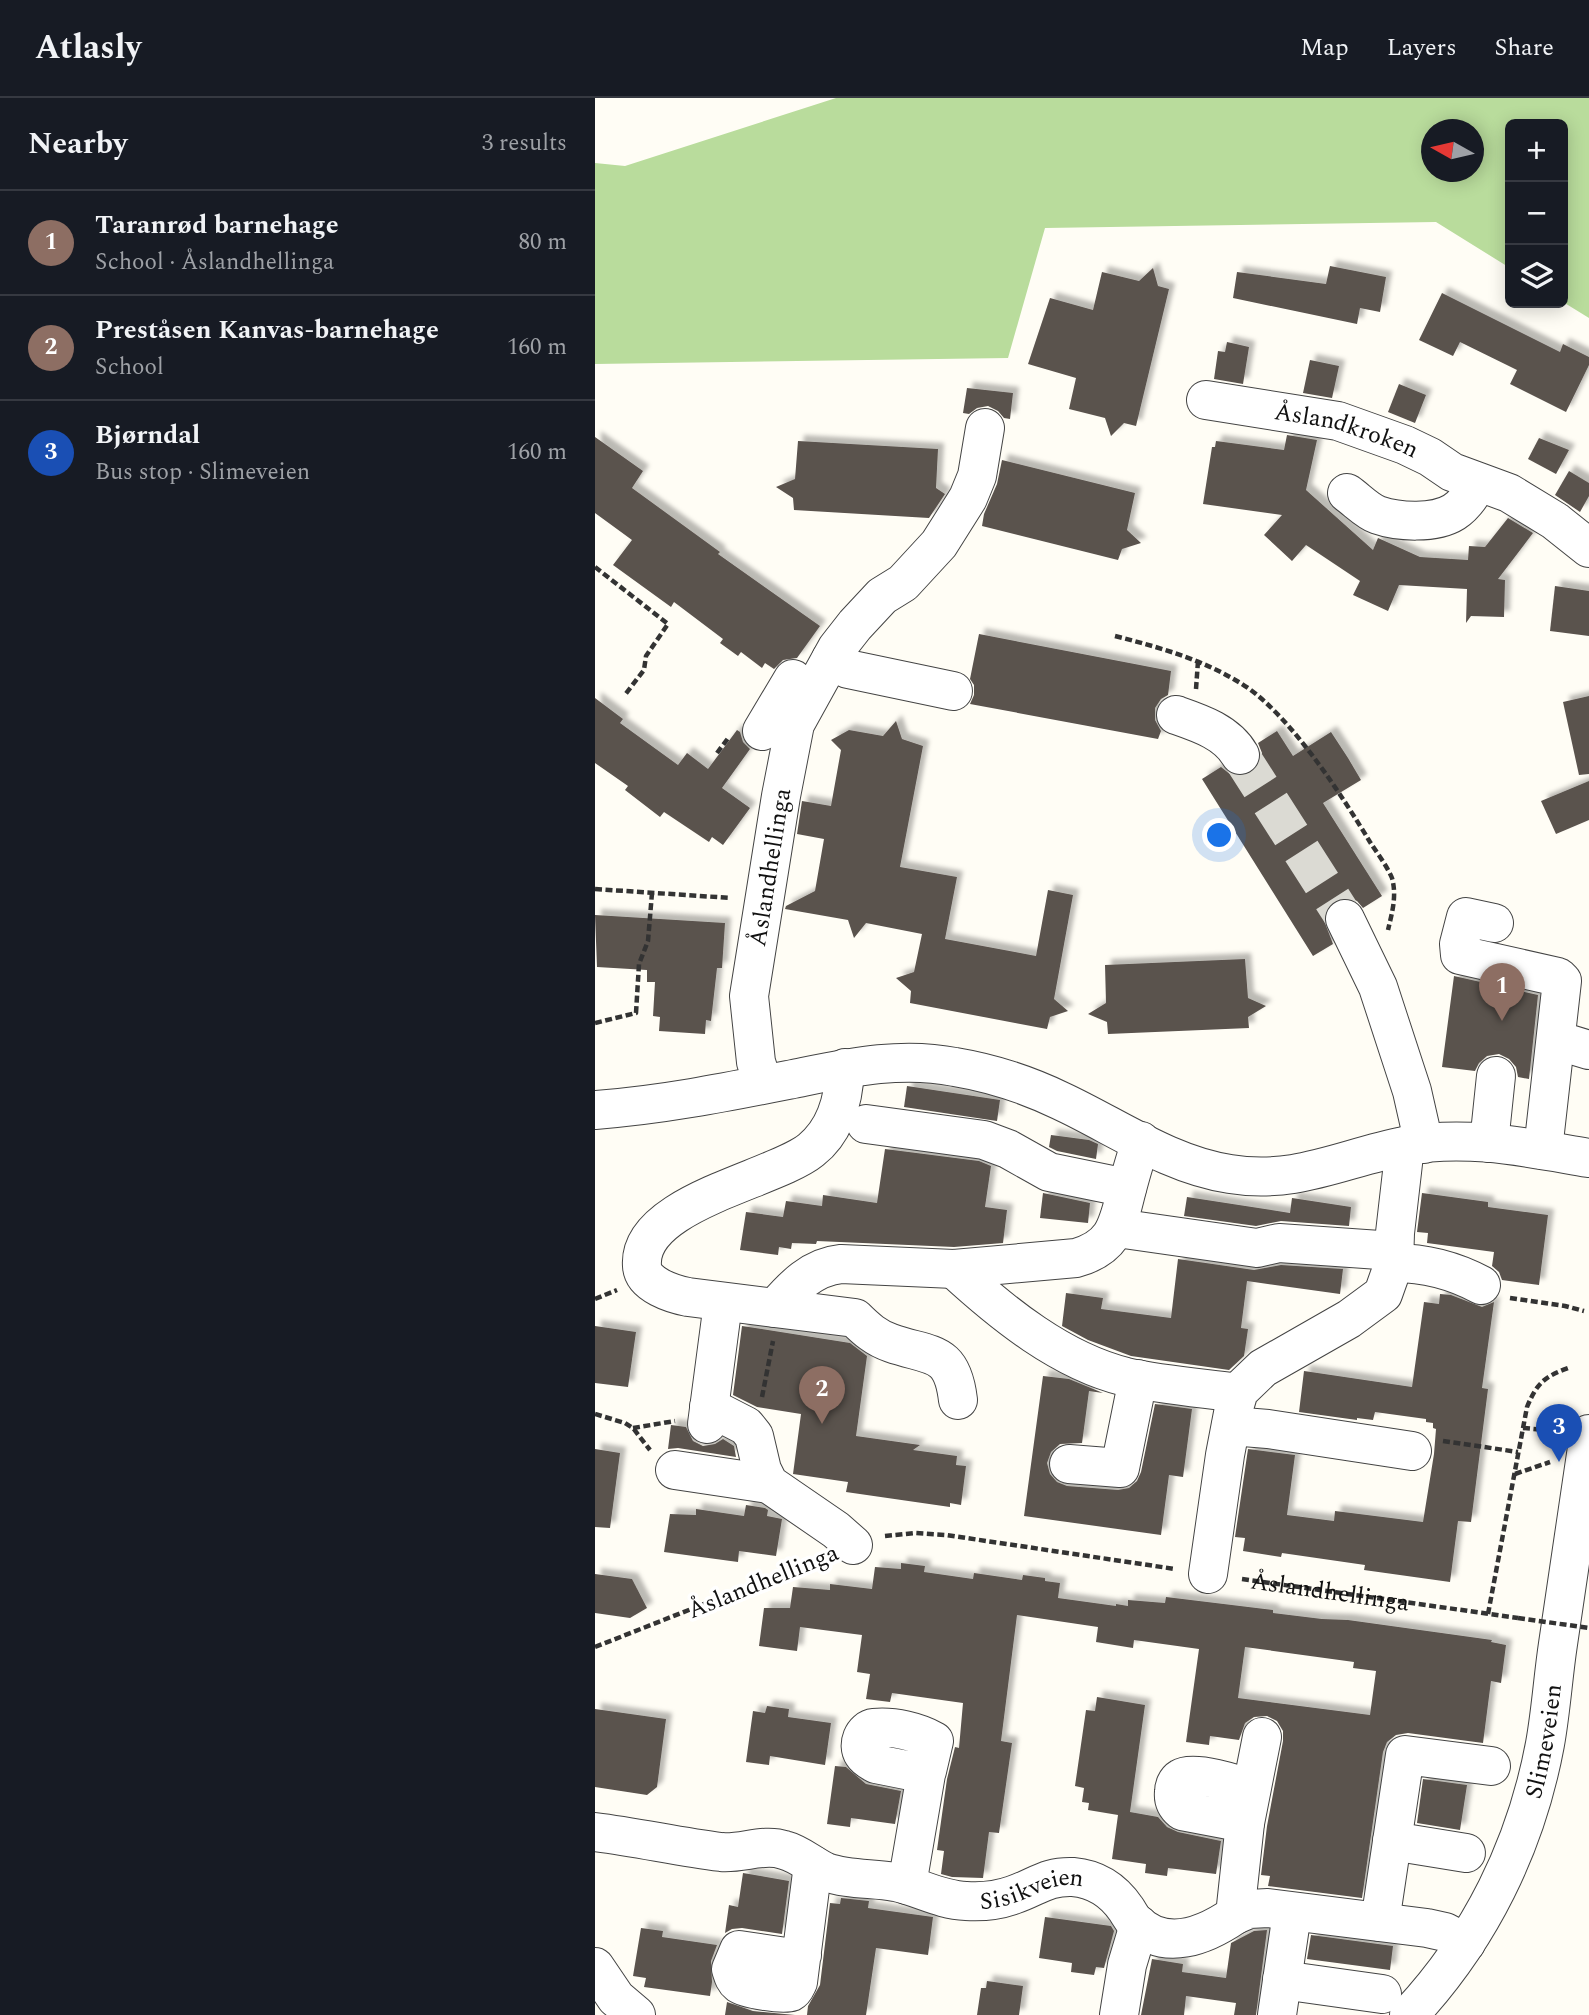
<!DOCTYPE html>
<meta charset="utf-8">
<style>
body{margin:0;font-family:Spectral,serif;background:#20242c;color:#f1f3f6}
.controls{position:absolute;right:21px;top:21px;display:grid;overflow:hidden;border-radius:10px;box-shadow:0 4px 18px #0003}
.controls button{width:63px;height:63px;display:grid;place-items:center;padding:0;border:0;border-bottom:2px solid #363941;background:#171b24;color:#f1f3f6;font:35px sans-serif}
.compass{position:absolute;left:826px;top:21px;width:63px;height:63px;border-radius:50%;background:#171b24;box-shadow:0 4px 18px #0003;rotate:278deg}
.you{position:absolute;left:625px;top:738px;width:24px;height:24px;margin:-18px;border:5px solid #fff;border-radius:50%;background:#1a73e8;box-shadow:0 0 0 10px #1a73e833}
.badge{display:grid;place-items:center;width:46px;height:46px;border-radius:50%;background:#c4262e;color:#fff;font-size:23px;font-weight:700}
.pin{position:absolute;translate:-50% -58px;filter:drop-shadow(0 2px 4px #0008)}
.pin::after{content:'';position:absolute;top:37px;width:24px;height:21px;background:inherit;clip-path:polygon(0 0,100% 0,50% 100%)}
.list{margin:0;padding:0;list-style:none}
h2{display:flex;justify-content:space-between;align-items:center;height:91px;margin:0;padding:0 28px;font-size:30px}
h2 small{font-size:23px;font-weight:400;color:#9ea1a6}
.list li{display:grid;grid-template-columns:46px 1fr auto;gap:21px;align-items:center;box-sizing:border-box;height:105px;padding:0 28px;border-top:2px solid #363941}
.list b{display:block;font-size:26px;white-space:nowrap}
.list p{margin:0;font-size:23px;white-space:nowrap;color:#9ea1a6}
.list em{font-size:23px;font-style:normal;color:#9ea1a6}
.icon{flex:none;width:38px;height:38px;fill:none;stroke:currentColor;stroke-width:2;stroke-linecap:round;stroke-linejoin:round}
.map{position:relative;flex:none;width:994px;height:1917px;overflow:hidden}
header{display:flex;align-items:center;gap:42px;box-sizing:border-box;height:98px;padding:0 35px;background:#171b24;border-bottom:2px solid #363941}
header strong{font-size:33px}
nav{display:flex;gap:38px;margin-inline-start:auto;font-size:24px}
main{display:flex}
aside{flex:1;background:#171b24}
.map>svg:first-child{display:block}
</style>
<header>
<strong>Atlasly</strong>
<nav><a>Map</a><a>Layers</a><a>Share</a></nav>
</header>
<main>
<aside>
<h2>Nearby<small>3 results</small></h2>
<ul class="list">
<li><span class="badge" style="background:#8d6e63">1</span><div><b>Taranrød barnehage</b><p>School · Åslandhellinga</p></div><em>80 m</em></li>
<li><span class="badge" style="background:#8d6e63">2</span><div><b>Preståsen Kanvas-barnehage</b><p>School</p></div><em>160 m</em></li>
<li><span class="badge" style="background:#1a4fb4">3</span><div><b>Bjørndal</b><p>Bus stop · Slimeveien</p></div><em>160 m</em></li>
</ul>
</aside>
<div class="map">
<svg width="994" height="1917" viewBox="0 0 994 1917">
<defs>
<filter id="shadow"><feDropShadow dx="6" dy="-6" stdDeviation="2" flood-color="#0004"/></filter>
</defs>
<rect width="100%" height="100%" fill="#fffdf5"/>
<path fill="#b9dc9c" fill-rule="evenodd" d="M241,0H994V220L968,204V26H915V170L841,124L450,130L413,260L0,266V65L30,68ZM836,32H878V74H836Z"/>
<g fill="#5a524d" fill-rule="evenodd" filter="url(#shadow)">
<path d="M735,168L791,179L785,214L765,210L762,226L638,200L642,174L731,186Z"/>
<path d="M558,170L563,188L574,191L541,328L529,325L516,338L510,320L474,311L481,280L433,266L455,200L498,212L507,174L544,183Z"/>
<path d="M847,195L965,254L968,246L994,259V267L971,314L915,286L922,272L865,244L858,258L824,242Z"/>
<path d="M632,244L654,249L648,286L619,281L623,253L630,254Z"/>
<path d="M715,262L744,268L737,300L708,295Z"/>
<path d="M804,286L831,297L820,325L793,314Z"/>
<path d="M372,290L418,295L415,321L409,320L403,313L393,308L382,310L374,316L368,315Z"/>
<path d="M692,337L722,342L711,392L778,452L783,440L825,459L873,462L874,448L890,449L913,420L938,435L903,481L910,482L909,519L876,518L871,525L872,491L804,487L793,513L758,497L765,483L711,447L697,463L669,437L687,417L608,406L617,349H620L621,343L689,352Z"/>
<path d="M0,339L48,373L37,390L125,454L123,456L225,528L202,560L188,562L179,571L170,565L167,570L146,554L143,558L125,545L128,541L79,504L76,509L18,467L37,442L0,415Z"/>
<path d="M944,340L974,352L961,376L933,361Z"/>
<path d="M203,343L343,351L341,390L350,396L334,420L199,412L198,400L181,389L200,381Z"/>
<path d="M407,362L540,395L532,432L546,445L527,451L523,462L387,428L389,416L402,386Z"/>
<path d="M974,373L994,385V398L985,414L960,397Z"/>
<path d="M960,488L994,493V538L955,533Z"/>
<path d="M384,536L576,573L573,597L566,601L560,610V622L566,633L563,641L375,606L379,597V587L375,581Z"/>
<path d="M994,598V676L984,677L968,604Z"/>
<path d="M0,600L28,621L25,625L83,667L92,655L113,671L142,632L145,634L148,644L155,651L127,690L155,710L128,747L117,739L114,744L69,714L65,719L30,692L33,688L0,665Z"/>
<path d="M301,623L307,641L328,648L305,769L362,779L350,841L441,858L453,792L478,797L459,901L473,913L455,919L452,931L315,905L316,893L301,880L319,874L327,836L271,825L259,840L253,822L190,811L191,808L220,793L229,741L202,736L207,703L236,708L246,652L236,642L254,632L288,638Z"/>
<path d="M682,633L698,658L736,634L753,660L766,682L728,705L787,798L768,810L762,803L751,799L741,801L732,808L728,820L738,846L718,858L607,681L626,669L636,677L646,679L657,675L665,666L667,655L663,645Z"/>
<path d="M994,683V722L961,736L946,703Z"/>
<path d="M0,817L130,825L127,870H122L116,923L111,922L110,936L64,933L65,919L58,918L60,884H52V872L2,869Z"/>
<path d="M650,861L653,900L671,908L653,919L654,930L513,936L512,924L493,916L511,905L510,867Z"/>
<path d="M859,878L943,897L934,981L923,979L921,969L914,961L904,956L892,958L884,965L880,973L847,969Z"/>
<path d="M312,988L405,1002L402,1023L309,1009Z"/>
<path d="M456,1037L494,1042L503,1046L501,1061L462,1053L454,1049Z"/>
<path d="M290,1051L384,1063L396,1068L390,1109L412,1112L408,1145L359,1149L222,1143L221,1146L197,1145L196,1151L184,1149L183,1157L145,1152L151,1114L188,1119L191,1103L227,1108L228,1097L282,1105Z"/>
<path d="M448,1095L495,1105L493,1125L445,1120Z"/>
<path d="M827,1095L893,1104V1109L953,1117L944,1187L907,1182L904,1174L897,1168L899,1154L832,1145L833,1135L822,1134Z"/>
<path d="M592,1099L695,1115L697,1100L756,1109L754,1128L686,1123L661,1128L589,1118Z"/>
<path d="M583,1161L659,1172L686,1167L748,1171L745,1196L652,1183L646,1230L653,1231L649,1258L634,1272L536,1258L493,1242L467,1228L471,1195L508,1200L506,1211L576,1220Z"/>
<path d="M845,1196L856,1197L887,1209L899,1204L887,1290L893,1291L876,1424L863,1423L855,1484L769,1472L770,1467L687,1455L686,1459L648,1453L650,1440L640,1439L653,1351L700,1357L692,1417L739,1423L740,1413L828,1424L839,1356L841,1331L838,1330V1325L831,1324V1321L780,1314L778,1322L762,1320V1322L704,1314L709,1273L817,1289L829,1204L844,1206Z"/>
<path d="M0,1228L41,1234L33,1289L0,1285Z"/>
<path d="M147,1228L255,1245L272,1258L261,1338L325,1347L318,1352L362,1358L361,1367L371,1368L366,1407L355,1405V1409L251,1394L253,1384L198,1376L206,1316L162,1309L138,1297Z"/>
<path d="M448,1278L474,1281L508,1295L494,1293L487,1345L465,1346L456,1354L452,1365L455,1376L462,1384L472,1388L523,1392L534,1390L542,1383L546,1374L560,1306L597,1311L588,1379L574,1377L566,1437L429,1418Z"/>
<path d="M76,1327L91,1329L98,1343L108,1348L120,1346L128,1341L139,1348L141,1359L83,1350L73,1351Z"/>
<path d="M0,1351L25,1355L15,1430L0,1429Z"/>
<path d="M151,1407L170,1410L173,1412L172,1418L187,1421L181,1458L144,1453L143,1464L69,1454L75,1416L101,1417V1411L149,1418Z"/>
<path d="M306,1465L330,1468L329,1474L378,1481L379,1475L427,1482L428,1477L450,1480V1483L465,1485L463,1500L521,1508V1506L533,1508V1502L570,1505L571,1499L678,1512V1515L727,1521L753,1522L897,1542L896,1544L911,1547L906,1585L896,1583L888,1645L813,1635L801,1637L792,1644L788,1654L767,1800L673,1788L675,1778L666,1777L672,1728L688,1643V1633L682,1623L672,1618L659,1619L650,1625L644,1642L615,1638L614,1647L591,1644L604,1551L539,1542L538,1550L501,1544L503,1529L422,1517L406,1643L417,1645L404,1735L394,1734L388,1780L357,1779L346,1776L349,1753L342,1752L352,1681L360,1649L364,1650L368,1605L297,1595L295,1604L271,1601L275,1576L262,1574L267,1537L205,1529L202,1553L164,1548L169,1510H195L198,1489L235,1492V1486L277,1491L280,1469L306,1471ZM650,1549L759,1564L758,1570L781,1573L775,1617L643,1600Z"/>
<path d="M0,1476L37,1481L52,1510L35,1520L0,1515Z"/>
<path d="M502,1599L550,1607L535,1714L563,1719L572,1729L583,1734L626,1743L621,1776L573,1770L572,1778L550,1775L551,1766L517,1761L523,1717L493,1712L494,1705L487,1704L489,1690L480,1688L491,1612L500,1613Z"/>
<path d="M172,1608L194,1611L193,1619L236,1625L230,1667L175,1658L174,1667L151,1664L158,1613L170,1615Z"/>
<path d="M0,1611L71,1621L62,1689L52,1697L0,1689Z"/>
<path d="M240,1668L251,1669L271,1686L306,1693L300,1726L256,1720L255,1729L232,1726Z"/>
<path d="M828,1681L872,1687L865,1732L822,1725Z"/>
<path d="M148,1775L194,1783L187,1836L147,1830L137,1831L130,1835L134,1807L143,1809Z"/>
<path d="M246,1800L274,1803L273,1810L338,1819L333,1857L281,1850L271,1917H212L213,1908L225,1887L235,1805L245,1806Z"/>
<path d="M450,1819L516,1828L519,1833L509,1870L501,1869L499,1877L476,1874L477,1865L444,1860Z"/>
<path d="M46,1830L68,1833L67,1839L122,1847L116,1863L117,1884L115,1898L49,1889L51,1880L38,1878Z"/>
<path d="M672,1832L661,1917H639L641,1905L591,1898L589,1917H546L557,1861L588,1866L587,1874L631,1880L636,1845L659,1833Z"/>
<path d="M716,1837L798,1848L795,1872L712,1861Z"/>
<path d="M392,1883L428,1888L424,1917H382L386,1890H391Z"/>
<path d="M132,1904L158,1913L200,1917H130Z"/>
</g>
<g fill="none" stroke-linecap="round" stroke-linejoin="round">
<path stroke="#dbdad3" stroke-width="38" stroke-dasharray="38 19" stroke-linecap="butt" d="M645,657L750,821"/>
<defs>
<g id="minor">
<path id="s2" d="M611,302L743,323L810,347L835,359L857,374L914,395L960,423L994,450"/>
<path d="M752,395C762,402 772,413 783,417C803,424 840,426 859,414C870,407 877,396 883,385"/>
<path d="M236,561L253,571L358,593"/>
<path d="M581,617C604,625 632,634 645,657"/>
<path d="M167,633L198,581"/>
<path d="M750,821L783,889L817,993L829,1046"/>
<path d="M899,825L871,819L864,846L865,857L963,879L967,883L948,1052"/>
<path d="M961,942L994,952"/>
<path d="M250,970C249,1000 241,1032 216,1052C179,1082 42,1105 47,1168C48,1187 78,1196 93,1199L260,1220C271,1231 281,1240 296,1245C336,1259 357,1251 363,1302"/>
<path id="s3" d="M168,986L161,964L154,898L186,698L200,626L242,550L260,527L287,498L308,485L344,446L373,400L382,378L390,330"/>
<path d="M0,1012C67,1007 132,994 198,981C253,970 305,958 360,969C396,975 433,987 466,1003C520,1028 574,1067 635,1076C701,1087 748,1060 810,1048C872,1036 934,1050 994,1060"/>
<path d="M271,1026L389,1042L413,1051L454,1074L532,1090"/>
<path d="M894,1045L901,978"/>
<path d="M522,1130L662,1150L684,1145L799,1153"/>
<path d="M799,1165C831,1165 858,1172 886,1187"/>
<path d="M359,1171C408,1216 466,1263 531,1279C568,1287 606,1290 643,1295"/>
<path d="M180,1210C198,1189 217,1169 246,1166L359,1171L481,1160C521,1149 523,1125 532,1091C536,1075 541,1059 546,1043"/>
<path d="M114,1309L151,1328L159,1338L167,1372L174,1386L241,1432L258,1447"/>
<path d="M112,1326L128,1205"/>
<path d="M636,1328L673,1331L817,1353"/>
<path d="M474,1366L525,1370L543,1281"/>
<path d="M80,1372L174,1386"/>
<path d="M613,1476L630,1357L639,1310L644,1293L668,1270L754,1221L788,1196L799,1165L800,1135L810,1048"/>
<path d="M650,1725L587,1713C581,1708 578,1703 579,1694C579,1689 581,1683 586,1680C598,1672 644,1686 656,1692"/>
<path id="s4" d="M0,1734C42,1739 84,1749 126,1754C147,1756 169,1745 189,1752C205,1756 217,1768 231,1774C252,1782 278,1780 300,1784C324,1789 345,1802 371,1803C386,1804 404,1802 418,1797C442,1789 451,1778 478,1779C501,1781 518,1792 531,1811C534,1815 536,1820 540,1824C570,1855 611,1837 640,1817L650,1725L667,1639"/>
<path d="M797,1743L871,1755"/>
<path d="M312,1787L331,1676L332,1673L339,1643C323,1634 299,1628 279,1630C268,1631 262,1647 268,1656C271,1661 277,1664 281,1666L331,1676"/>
<path d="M640,1817L654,1811L673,1810L832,1830L850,1834L871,1845"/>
<path d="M785,1824L810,1657L896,1668"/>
<path d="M207,1857L191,1859L144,1852L136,1871C138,1877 139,1882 144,1886C151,1891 188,1897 196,1894C200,1892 201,1888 203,1884L218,1767"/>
<path d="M0,1869L21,1900L41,1917"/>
<path d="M687,1882L787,1896"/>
<path d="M524,1917L532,1867L544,1827"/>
<path d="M682,1917L697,1815"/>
<path id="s5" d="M814,1917C885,1841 931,1748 950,1646C956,1613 958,1579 963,1546C973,1476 984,1406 994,1336"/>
</g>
</defs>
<use href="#minor" stroke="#444" stroke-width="40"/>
<g stroke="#333" stroke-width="4.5" stroke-dasharray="7 3.5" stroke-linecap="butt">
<path d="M0,469L73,526L51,558L49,572L29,598"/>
<path d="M520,538C567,550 613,563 653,590C698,622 746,696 775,744C782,755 792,768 797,780C802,798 797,815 793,832"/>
<path d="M601,591L603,563"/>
<path d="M122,655L134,639"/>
<path d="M0,791L136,800"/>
<path d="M0,925L41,915L44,866L53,843L57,795"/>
<path d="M915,1200L970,1208L989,1213"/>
<path d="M0,1201L22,1192"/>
<path d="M167,1299L178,1243"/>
<path d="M0,1316L30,1325L38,1330L55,1352"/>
<path d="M38,1330L80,1323"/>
<path d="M928,1330L962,1333"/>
<path d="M848,1343L923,1354"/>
<path d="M920,1376L955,1364"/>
<path d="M290,1438L320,1435L351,1437L580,1471"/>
<path id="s1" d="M647,1481L923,1520"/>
<path d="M893,1516L932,1309C942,1285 949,1279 973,1270"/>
<path d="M0,1549L223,1461"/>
</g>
<use href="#minor" stroke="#fff" stroke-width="38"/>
<path stroke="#333" stroke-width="4.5" stroke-dasharray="7 3.5" stroke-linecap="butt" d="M923,1520L994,1530"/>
</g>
<g text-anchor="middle" stroke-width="7" stroke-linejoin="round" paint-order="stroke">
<g font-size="24" fill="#111" stroke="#fff">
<text dy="8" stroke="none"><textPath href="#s2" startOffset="144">Åslandkroken</textPath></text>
<text dy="8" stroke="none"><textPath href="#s3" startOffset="220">Åslandhellinga</textPath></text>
<text transform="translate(168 1483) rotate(-22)" y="8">Åslandhellinga</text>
<text dy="8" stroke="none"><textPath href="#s1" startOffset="89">Åslandhellinga</textPath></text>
<text dy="8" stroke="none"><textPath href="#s5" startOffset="310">Slimeveien</textPath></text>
<text dy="8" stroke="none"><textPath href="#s4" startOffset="450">Sisikveien</textPath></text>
</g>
</g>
</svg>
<div class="controls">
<button>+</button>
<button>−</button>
<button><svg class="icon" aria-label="layers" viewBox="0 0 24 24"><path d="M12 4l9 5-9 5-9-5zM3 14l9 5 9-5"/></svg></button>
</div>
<svg class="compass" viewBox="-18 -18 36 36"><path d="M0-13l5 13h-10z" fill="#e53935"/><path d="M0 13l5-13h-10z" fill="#9ea1a6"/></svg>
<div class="you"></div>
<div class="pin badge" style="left:907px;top:923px;background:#8d6e63">1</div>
<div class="pin badge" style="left:227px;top:1326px;background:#8d6e63">2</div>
<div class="pin badge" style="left:964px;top:1364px;background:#1a4fb4">3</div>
</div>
</main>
